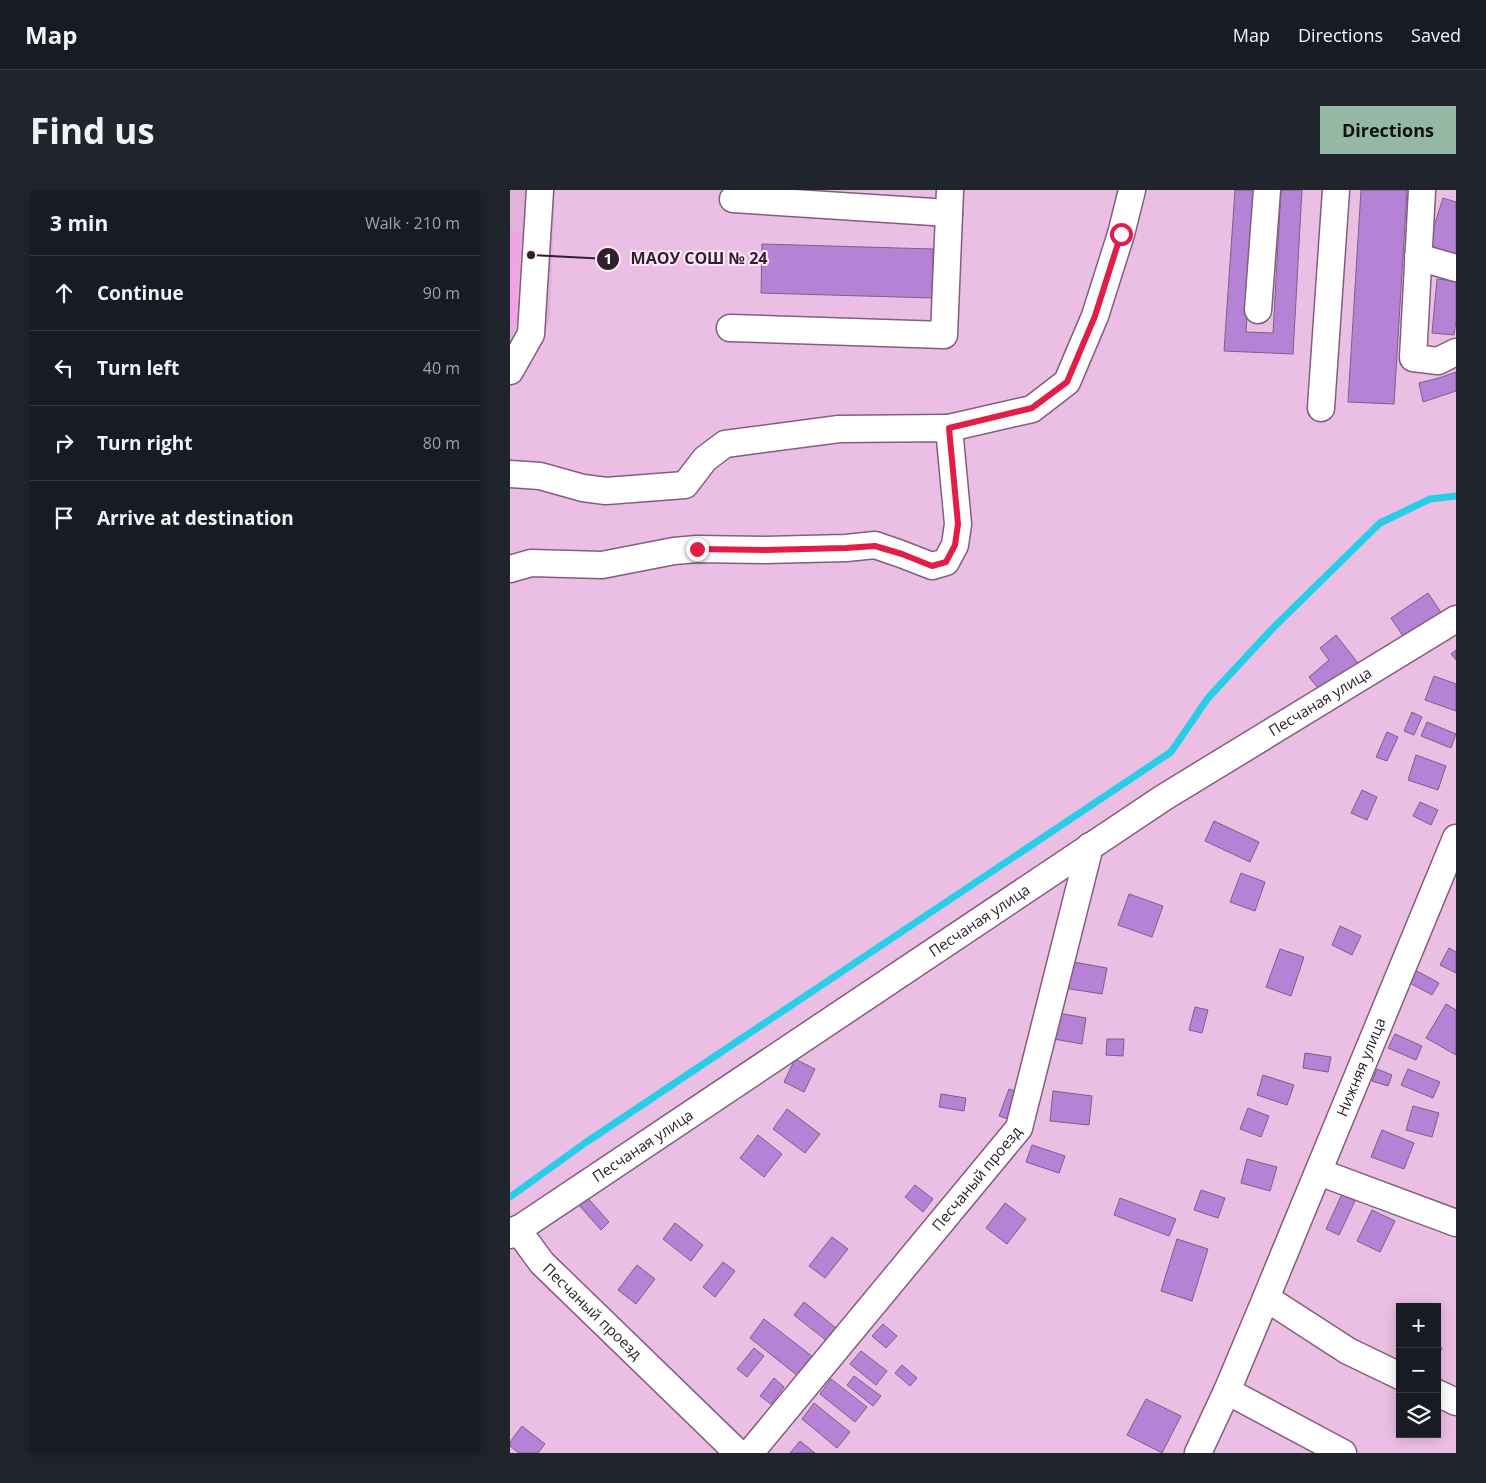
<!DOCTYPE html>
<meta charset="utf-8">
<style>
body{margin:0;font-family:"Open Sans",sans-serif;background:#20242c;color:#f1f3f6}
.controls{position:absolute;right:15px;bottom:15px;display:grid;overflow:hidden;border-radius:0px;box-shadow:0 2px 12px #0003}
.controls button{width:45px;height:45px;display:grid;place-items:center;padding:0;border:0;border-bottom:1px solid #363941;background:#171b24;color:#f1f3f6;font:25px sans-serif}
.stop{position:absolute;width:15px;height:15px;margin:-11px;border:4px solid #e11d48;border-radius:50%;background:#fff}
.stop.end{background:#e11d48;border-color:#fff;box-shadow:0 1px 5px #0008}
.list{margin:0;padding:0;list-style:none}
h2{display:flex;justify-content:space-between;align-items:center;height:65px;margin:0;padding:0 20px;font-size:21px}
h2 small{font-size:16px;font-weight:400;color:#9ea1a6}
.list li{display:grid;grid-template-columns:32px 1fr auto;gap:15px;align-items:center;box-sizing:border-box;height:75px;padding:0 20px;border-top:1px solid #363941}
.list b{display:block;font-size:19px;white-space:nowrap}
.list em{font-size:16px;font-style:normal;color:#9ea1a6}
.icon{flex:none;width:28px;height:28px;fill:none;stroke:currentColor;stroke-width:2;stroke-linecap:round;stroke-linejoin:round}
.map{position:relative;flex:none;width:946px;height:1263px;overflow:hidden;border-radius:0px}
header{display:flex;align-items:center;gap:30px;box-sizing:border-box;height:70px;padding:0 25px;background:#171b24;border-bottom:1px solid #363941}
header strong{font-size:24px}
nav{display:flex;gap:28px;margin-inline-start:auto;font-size:18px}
.intro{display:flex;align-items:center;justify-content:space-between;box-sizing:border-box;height:120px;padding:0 30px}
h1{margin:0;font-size:35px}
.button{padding:12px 22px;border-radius:0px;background:#94b8a3;color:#111;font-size:18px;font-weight:700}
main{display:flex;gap:30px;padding:0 30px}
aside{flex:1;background:#171b24;border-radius:0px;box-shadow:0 2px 12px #0003}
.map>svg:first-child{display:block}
</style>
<header>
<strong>Map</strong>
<nav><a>Map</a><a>Directions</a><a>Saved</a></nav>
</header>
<div class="intro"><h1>Find us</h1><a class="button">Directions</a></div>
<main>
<aside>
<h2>3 min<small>Walk · 210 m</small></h2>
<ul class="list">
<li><svg class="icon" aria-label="ahead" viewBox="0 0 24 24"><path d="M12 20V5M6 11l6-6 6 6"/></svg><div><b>Continue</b></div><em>90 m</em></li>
<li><svg class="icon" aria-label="left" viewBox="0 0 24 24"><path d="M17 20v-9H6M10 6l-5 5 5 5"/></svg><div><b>Turn left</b></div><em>40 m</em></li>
<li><svg class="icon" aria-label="right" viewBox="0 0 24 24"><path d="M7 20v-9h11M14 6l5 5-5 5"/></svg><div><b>Turn right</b></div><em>80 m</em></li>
<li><svg class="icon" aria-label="arrive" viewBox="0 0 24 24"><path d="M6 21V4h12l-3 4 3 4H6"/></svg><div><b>Arrive at destination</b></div></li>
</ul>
</aside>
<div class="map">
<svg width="946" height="1263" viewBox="0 0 946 1263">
<rect width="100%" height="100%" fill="#ebbfe3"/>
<path fill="#e3b2db" d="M0,0H45L40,130L0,197Z"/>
<path fill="#efa4e4" d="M0,41L11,42L6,136H0Z"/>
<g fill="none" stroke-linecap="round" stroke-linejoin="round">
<path stroke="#28cde7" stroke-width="7" d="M0,1007L75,953L661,562L698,508L763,438L870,333L920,309L946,306"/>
</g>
<g fill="#b682d5" stroke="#796089">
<path d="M725,0H746L736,142L763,143L771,0H792L783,164L714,161Z"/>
<path d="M851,0H897L884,214L838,212Z"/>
<path d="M933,8L946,12V68L917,58Z"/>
<path d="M252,54L423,59L422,108L251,103Z"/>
<path d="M927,89L946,91V131L944,145L922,143Z"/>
<path d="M946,182V201L913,212L909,193L929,188Z"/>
<path d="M918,403L932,424L895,449L881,428Z"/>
<path d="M826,445L848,473L812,503L799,487L819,470L810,458Z"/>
<path d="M946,460V470L941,464Z"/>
<path d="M924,486L946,494V521L915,510Z"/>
<path d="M902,522L912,527L904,545L894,541Z"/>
<path d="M917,532L946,544L941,558L911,546Z"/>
<path d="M877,542L888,547L877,571L866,567Z"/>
<path d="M906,565L936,576L928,600L898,590Z"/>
<path d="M852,600L867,607L857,630L841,623Z"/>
<path d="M910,612L928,620L921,635L903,626Z"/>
<path d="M704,631L749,652L740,672L695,651Z"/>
<path d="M731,683L755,692L745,721L720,712Z"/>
<path d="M619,704L653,716L642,747L608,735Z"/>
<path d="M830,736L851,746L842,765L822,755Z"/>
<path d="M939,758L946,762V783L930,775Z"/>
<path d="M770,759L794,767L781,806L756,797Z"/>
<path d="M558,771L597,778L592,804L554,798Z"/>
<path d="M905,780L929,793L922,805L898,792Z"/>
<path d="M936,814L946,820V865L916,848Z"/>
<path d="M685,817L698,820L692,843L679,840Z"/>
<path d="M543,822L576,828L572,854L538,848Z"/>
<path d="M885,844L912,856L906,870L878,858Z"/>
<path d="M597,849H614L613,866L596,865Z"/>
<path d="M795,863L821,867L818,882L793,878Z"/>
<path d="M285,869L305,879L294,902L274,892Z"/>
<path d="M867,879L882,885L878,896L862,891Z"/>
<path d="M898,879L930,892L923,908L891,895Z"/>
<path d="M753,885L784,895L777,915L747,905Z"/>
<path d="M499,899L513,904L504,931L489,926Z"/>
<path d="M543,901L582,906L579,935L540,931Z"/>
<path d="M431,904L456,908L454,921L429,917Z"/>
<path d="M903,916L929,923L922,947L896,940Z"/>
<path d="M738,918L759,926L751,947L730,939Z"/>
<path d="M277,919L310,944L295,963L263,939Z"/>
<path d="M872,940L904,953L894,979L861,967Z"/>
<path d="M248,945L272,964L254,987L230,968Z"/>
<path d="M522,955L555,966L549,983L516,972Z"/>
<path d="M737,969L767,977L760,1001L731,993Z"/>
<path d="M405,995L423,1009L413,1022L395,1007Z"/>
<path d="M691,1000L715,1008L708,1028L684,1020Z"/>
<path d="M832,1004L845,1011L829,1045L816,1039Z"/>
<path d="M76,1006L99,1032L91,1040L68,1014Z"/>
<path d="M610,1008L666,1029L659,1046L604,1025Z"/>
<path d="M495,1013L516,1029L497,1054L476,1038Z"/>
<path d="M862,1020L885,1031L870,1062L847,1051Z"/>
<path d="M165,1033L193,1055L181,1071L153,1049Z"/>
<path d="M322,1047L338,1059L315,1088L299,1076Z"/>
<path d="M667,1049L698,1059L682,1111L651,1101Z"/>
<path d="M213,1072L225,1081L205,1107L193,1097Z"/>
<path d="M127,1075L145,1089L126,1114L108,1100Z"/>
<path d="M294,1112L327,1139L317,1151L284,1125Z"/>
<path d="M254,1129L303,1167L288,1186L240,1148Z"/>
<path d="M373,1134L387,1146L376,1158L362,1146Z"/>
<path d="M927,1156L932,1158L927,1167Z"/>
<path d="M244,1158L254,1166L237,1187L227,1179Z"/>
<path d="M351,1161L377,1181L366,1195L340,1174Z"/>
<path d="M392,1175L407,1188L400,1196L385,1183Z"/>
<path d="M344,1186L371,1206L363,1216L337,1195Z"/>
<path d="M264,1188L274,1197L261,1214L250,1206Z"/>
<path d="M321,1189L357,1217L345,1232L310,1204Z"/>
<path d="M636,1209L671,1226L652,1263L617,1245Z"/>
<path d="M304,1213L340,1242L327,1258L292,1229Z"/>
<path d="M12,1236L35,1254L28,1263H9L0,1256V1252Z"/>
<path d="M290,1251L305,1263H280Z"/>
</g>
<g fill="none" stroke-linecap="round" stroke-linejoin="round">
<defs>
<g id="minor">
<path d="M912,0L903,168L928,171L946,162"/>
<path d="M223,9L439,23"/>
<path d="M908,67L946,78"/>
<path d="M748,120L757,0"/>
<path d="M220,138L434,145L440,0"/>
<path d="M0,181L21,144L30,0"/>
<path d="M811,218L826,0"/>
<path d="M439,238L522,219L557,192L585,126L611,44L622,0"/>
<path d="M0,284L30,286L73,298L96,301L175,295L195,269L215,254L329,239L439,238L448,334L445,355L436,372L422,376L391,364L365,355L336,358L255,360L187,359L164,361L92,375L21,373L0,379"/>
<path d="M809,982L946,1033"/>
<path id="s1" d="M7,1039L32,1073L228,1263"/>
<path id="s2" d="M0,1045L653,608L946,429"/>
<path d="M756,1108L838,1161L890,1186"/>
<path d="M717,1201L833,1263"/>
<path d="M927,1203L946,1212"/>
<path id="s3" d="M240,1263L509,938L580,656"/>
<path id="s4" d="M688,1263L717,1201L756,1108L946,648"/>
</g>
</defs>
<use href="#minor" stroke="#845d7e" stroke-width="29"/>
<use href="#minor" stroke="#fff" stroke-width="26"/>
</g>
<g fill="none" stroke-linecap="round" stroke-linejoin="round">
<path stroke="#e11d48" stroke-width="6" d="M187,359L255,360L336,358L365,356L392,364L422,376L436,372L445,355L448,334L439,238L522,218L557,192L585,126L611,44"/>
</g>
<g text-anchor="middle" stroke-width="4" stroke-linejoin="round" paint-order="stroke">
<g font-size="15" fill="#30202e" stroke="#fee8fa">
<text dy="5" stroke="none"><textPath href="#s2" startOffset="970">Песчаная улица</textPath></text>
<text dy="5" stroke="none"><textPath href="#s2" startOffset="565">Песчаная улица</textPath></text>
<text dy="5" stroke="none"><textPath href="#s4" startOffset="419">Нижняя улица</textPath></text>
<text dy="5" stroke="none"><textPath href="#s2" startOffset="160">Песчаная улица</textPath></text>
<text dy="5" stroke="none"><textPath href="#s3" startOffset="356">Песчаный проезд</textPath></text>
<text dy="5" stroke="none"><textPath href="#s1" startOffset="112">Песчаный проезд</textPath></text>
</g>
</g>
<path fill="none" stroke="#30202e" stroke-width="2" d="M21 65L98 69"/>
<g fill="#30202e" stroke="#fee8fa" stroke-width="2">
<circle cx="21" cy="65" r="5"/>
<circle cx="98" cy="69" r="12"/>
</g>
<g font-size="15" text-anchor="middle" font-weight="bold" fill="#fff">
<text x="98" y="74">1</text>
</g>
<g font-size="16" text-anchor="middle" font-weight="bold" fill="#30202e" stroke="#fee8fa" stroke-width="4" stroke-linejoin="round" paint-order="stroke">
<text x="189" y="74">МАОУ СОШ № 24</text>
</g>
</svg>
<div class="controls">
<button>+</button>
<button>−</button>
<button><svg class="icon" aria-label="layers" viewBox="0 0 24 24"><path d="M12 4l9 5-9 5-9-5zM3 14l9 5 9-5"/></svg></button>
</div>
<div class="stop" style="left:611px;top:44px"></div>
<div class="stop end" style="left:187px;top:359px"></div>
</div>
</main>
